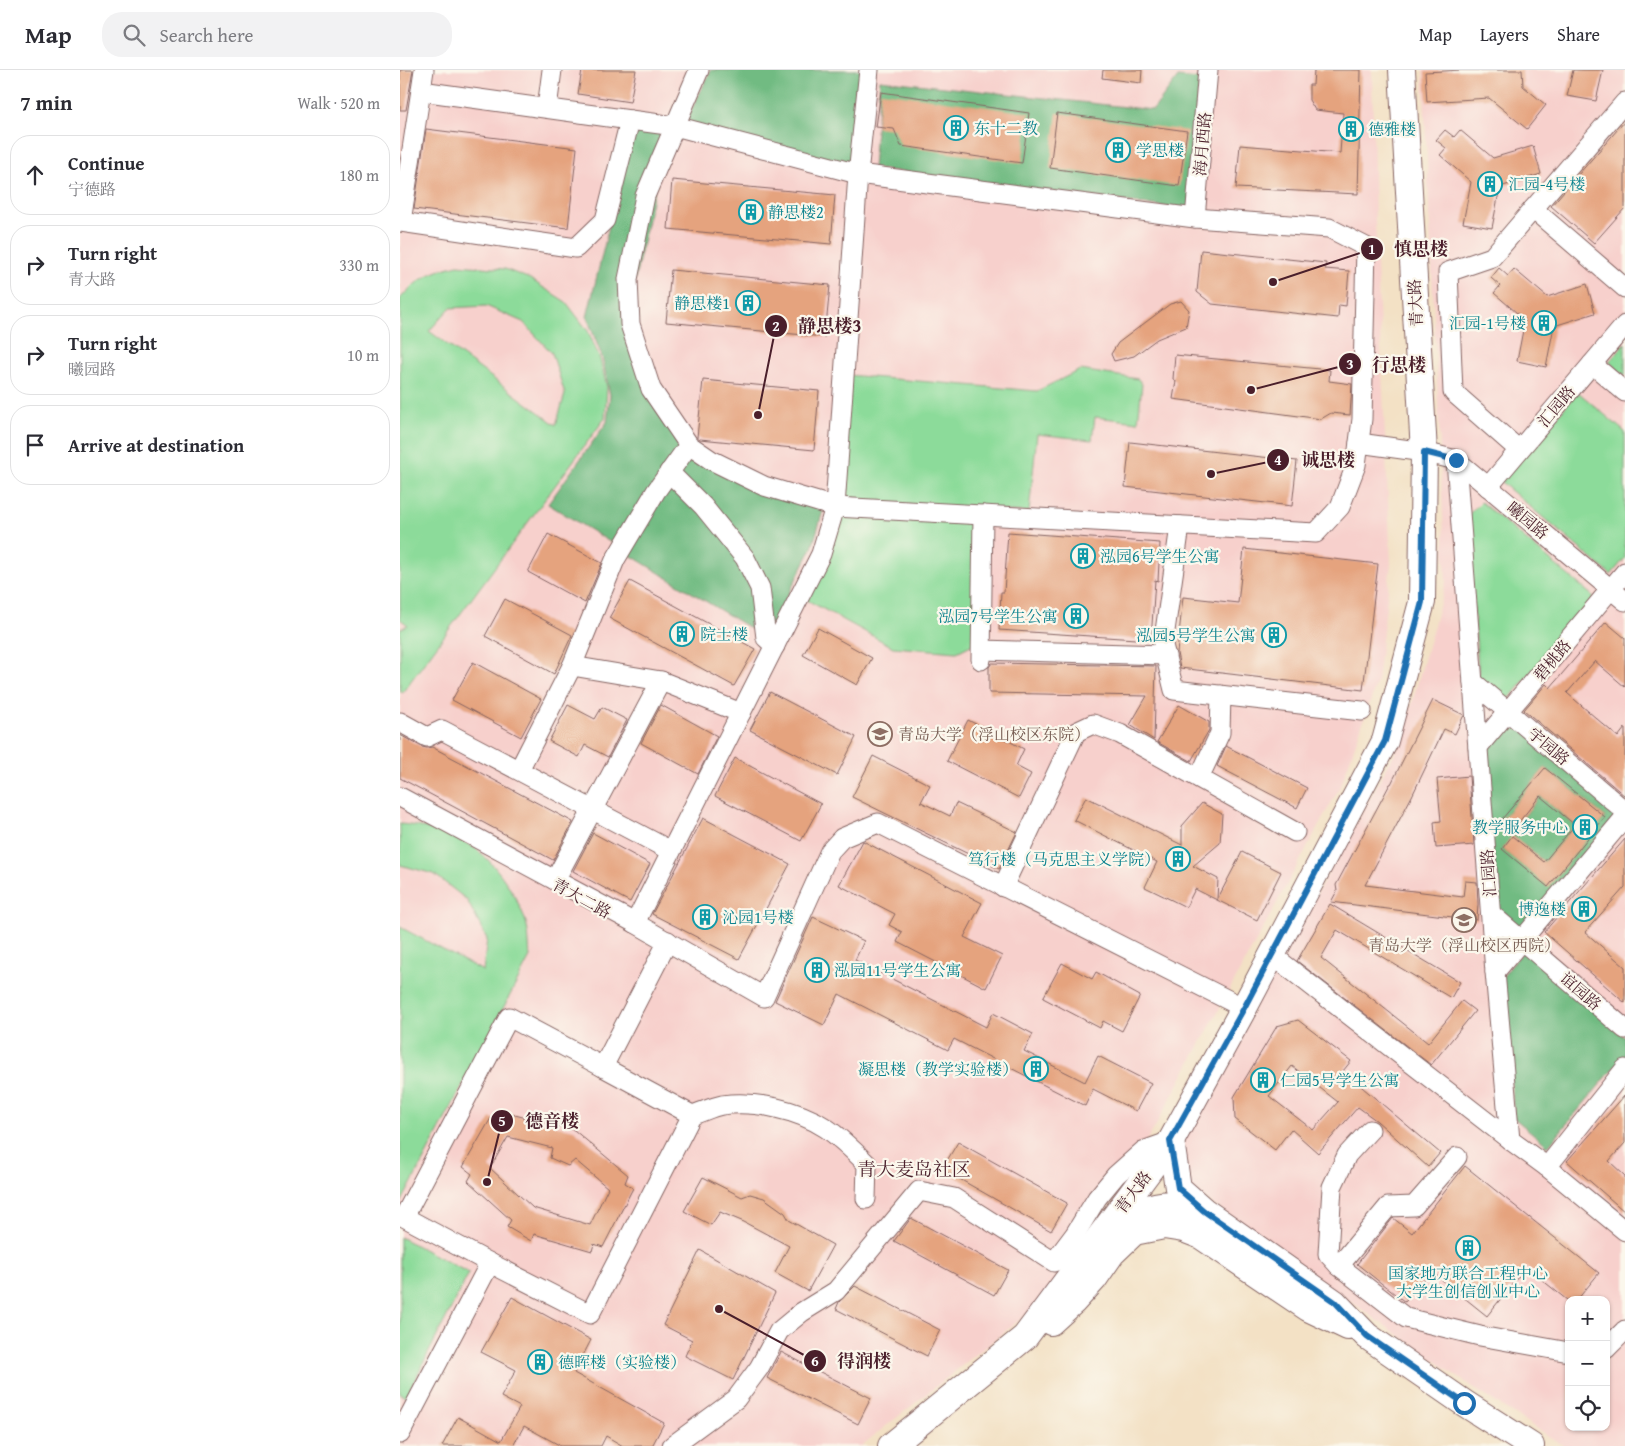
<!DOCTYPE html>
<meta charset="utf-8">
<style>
body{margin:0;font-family:"Gentium Book Plus","Noto Serif SC",serif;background:#f2f2f3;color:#2b2b33}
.controls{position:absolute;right:15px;bottom:15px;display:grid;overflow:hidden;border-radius:10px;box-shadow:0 1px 4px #0004}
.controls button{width:45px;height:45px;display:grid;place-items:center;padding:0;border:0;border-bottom:1px solid #e1e1e2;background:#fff;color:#2b2b33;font:25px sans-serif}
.stop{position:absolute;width:15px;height:15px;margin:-11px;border:4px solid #1f6fb2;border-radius:50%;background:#fff}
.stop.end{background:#1f6fb2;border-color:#fff;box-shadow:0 1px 5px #0008}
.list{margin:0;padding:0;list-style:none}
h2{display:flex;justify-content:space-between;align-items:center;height:65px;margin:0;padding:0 20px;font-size:21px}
h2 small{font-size:16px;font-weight:400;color:#7c7c81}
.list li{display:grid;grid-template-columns:32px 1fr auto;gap:15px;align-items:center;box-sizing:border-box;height:80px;margin:0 10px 10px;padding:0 10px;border:1px solid #e1e1e2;border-radius:20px}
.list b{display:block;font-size:19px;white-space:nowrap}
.list p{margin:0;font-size:16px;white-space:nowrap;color:#7c7c81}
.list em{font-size:16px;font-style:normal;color:#7c7c81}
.icon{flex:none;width:28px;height:28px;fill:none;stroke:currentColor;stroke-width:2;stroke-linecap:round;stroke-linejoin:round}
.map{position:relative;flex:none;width:1225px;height:1376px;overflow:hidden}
header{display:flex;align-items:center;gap:30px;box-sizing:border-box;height:70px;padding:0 25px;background:#fff;border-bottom:1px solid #e1e1e2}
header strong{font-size:24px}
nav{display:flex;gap:28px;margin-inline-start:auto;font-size:18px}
.search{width:350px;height:45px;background:#f2f2f3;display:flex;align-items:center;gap:12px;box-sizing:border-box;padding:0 18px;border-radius:20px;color:#7c7c81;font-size:19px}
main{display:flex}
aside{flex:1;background:#fff}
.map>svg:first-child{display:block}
</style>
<header>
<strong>Map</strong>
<div class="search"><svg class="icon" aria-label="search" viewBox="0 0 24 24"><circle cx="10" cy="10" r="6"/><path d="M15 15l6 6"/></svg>Search here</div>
<nav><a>Map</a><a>Layers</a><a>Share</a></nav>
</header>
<main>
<aside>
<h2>7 min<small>Walk · 520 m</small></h2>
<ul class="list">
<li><svg class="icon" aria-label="ahead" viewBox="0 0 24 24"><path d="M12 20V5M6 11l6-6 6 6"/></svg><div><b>Continue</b><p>宁德路</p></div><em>180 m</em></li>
<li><svg class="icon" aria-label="right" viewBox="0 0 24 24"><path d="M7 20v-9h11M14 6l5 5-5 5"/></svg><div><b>Turn right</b><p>青大路</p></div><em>330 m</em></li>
<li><svg class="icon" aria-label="right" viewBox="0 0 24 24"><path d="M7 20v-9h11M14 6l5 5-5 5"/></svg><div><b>Turn right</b><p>曦园路</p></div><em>10 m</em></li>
<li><svg class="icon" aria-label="arrive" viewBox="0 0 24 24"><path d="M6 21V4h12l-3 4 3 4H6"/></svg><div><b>Arrive at destination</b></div></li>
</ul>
</aside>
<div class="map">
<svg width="1225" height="1376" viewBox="0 0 1225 1376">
<rect width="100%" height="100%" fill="#fbf7ec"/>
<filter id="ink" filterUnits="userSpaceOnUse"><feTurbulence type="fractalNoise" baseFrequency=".02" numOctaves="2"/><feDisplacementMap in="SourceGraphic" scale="10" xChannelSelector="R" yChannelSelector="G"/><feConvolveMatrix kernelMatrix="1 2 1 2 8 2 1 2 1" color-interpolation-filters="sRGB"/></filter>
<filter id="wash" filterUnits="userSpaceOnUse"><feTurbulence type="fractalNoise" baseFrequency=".0096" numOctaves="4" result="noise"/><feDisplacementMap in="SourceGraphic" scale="20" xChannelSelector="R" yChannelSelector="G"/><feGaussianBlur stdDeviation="1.12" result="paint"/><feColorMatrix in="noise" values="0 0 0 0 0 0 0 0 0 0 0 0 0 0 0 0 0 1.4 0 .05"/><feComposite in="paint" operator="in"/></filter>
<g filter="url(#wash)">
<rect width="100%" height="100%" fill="#f3e1c5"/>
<g fill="#f7d0cc" fill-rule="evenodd">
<path d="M0,0H972L975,150L991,494L977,612L941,715L754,1059L692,1153L651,1225L461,1376H0Z"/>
<path d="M1023,0H1225V1376H1164L1075,1319L784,1114L777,1076L1001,672L1046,512ZM1169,1230H1206V1357H1169Z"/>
</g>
<g fill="#8cdb9a" stroke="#6b7d62" fill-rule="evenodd">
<path d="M58,195L105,199L130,209L166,232L188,261L200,289L207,317L205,348L2,623L0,621V559L8,555L0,549V229C18,208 33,201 58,195ZM86,236L123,252L152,283L165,324L156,355L29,261L50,238Z"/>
<path d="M1225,273V306L1209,292Z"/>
<path d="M680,300L738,309L742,314L738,352L695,347L692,370L637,364L629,442L439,433L447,305L637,321Z"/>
<path d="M1178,322L1225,362V488L1211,505L1101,412Z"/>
<path d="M1081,432L1194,527L1107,631L1079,610L1067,446Z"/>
<path d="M438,443L577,450V572L557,582L493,577L405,529Z"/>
<path d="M0,754C22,755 54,765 73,777C95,791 121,831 127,856C129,866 129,877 130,887L0,1135V857L83,901L87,869L67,830L34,804L0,795Z"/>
<path d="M0,1167L69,1203L6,1327L0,1324Z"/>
</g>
<g fill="#71bb82" stroke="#5e6d56" fill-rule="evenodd">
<path d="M311,0H461L451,97L285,53Z"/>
<path d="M778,7L799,9L790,140L473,98L480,10L753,40Z"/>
<path d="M233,57L267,61L225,256L283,375L218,477L148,434L207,352L210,325L202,287L187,247Z"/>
<path d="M291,383L423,441L412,478L366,568L225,482Z"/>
<path d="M1109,648L1221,744L1122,864L1096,841L1083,679ZM1145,698L1205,747L1148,816L1102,779L1113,766L1144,792L1175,755L1140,726L1114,759L1102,749Z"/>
<path d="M1124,880L1225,968V985L1148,1076L1114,1048L1103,906Z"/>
</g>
<g id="blocks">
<g fill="#e5a37e" fill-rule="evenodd">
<path d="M0,0H13L6,40H0Z"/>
<path d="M182,0H236L230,32L178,24Z"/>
<path d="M703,0H742L741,13L702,8Z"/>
<path d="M914,0H961L958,124L836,118L840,75L940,83L943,43L915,40L909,30V15H913Z"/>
<path d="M1062,0H1122L1123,16L1146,35L1127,59L1089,28L1027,32L1025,2Z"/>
<path d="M1173,0H1203L1196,31L1167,26Z"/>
<path d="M481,22L629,43L622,93L501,76L494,59L476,57Z"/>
<path d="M657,43L787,61L779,116L650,98Z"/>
<path d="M1225,51V138L1194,173L1151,136Z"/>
<path d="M26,59L177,78L168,158L14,139Z"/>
<path d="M1045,60L1054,67L1060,60L1093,88L1133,76L1141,104L1100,117L1092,158L1063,153L1071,112L1040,85L1046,78L1036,70Z"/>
<path d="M272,110L435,125L431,174L268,159Z"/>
<path d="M801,180L926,193L925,199L949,201L946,236L939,235L938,248L812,234L797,222Z"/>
<path d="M1099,198L1108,206L1114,199L1147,227L1187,214L1195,243L1154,256L1146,297L1117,291L1125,250L1094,223L1100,216L1091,208Z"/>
<path d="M271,200L430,215L425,267L266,252Z"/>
<path d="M781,231L789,240L786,257L757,269L734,286L714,291L711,284L718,273L770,234Z"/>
<path d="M775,285L930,300L929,311L952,314L950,345L931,343L921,349L773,329L776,311L773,309Z"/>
<path d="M303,310L419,321L414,380L300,369L297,367Z"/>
<path d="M730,372L897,391L892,436L725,417Z"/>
<path d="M608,462L760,473L758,511L755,510L751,570L599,560L601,522H604Z"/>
<path d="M148,464L202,493L185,533L128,502Z"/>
<path d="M844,479L978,494L963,620L780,598L777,583L783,527L838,533Z"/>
<path d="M230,511L355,579L334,616L209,548Z"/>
<path d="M105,529L172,565L154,604L85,566Z"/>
<path d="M1206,552L1225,568V617L1195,591L1167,623L1218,667L1225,658V726L1124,640L1146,614L1150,618Z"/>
<path d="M418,558L472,588L457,615L403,585Z"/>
<path d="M73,592L141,629L121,667L52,630Z"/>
<path d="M592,593L756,596L754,670L730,655L747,626L589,623V597Z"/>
<path d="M370,622L456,667L437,705L350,660Z"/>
<path d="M1033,630L1064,645L1055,664L1044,659L1012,726L965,815L1063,827L1065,811L1077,812L1078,834L1077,850L931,832L937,821L936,815L990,714H991Z"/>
<path d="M168,635L195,649L202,637L227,650L208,687L185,675L179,687L149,671Z"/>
<path d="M261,635L317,666L298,704L241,673Z"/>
<path d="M779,635L809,652V660L791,691L757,672Z"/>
<path d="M568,650L624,679L616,696L631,704L619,728L547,691Z"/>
<path d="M0,665L22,677L27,678L32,677L173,752L153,790L0,708Z"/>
<path d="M826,676L907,718L897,738L817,696Z"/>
<path d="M473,686L530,715L521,732L550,746L556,733L617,762L599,799L452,727Z"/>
<path d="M335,688L421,734L401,771L315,726Z"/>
<path d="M1145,698L1205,747L1148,817L1102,779L1112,766L1144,792L1175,755L1140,726L1113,759L1102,749Z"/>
<path d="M1069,706L1074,775L1036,778L1034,752L1041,751L1037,709Z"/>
<path d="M686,727L782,775V756L802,733L822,744L820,773L793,796L818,809L817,830L795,819L786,837L745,817L757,792L674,750Z"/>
<path d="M303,748L390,794L339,889L252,844Z"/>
<path d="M193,763L250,794L230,832L173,801Z"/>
<path d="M1225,769V817L1185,862L1225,897V933L1144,862Z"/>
<path d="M463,771L582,833L564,867L602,886L586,918L497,872L502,862L489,855L495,844L439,815Z"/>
<path d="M842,782L881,802L857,850L817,830Z"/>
<path d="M930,834L1060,912L1051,928L937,860L921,888L1028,973L1062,931L1075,941L1031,995L897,891Z"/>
<path d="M413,847L464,871L455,890L586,957L593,943L633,964L624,981L685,1012L698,986L751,1013L736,1041L693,1019L685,1036L554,969L548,980L439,924L424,955L375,931Z"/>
<path d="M662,893L692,909L696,902L740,926L722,961L703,951L700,958L643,928Z"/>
<path d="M898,950L951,991L943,1001L1040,1083L1028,1097L977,1051L958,1037L918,1083L891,1059L875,1080L835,1049L834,1027L877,956ZM892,996L938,1032L913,1060L869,1026Z"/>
<path d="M1225,1025V1073L1209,1091L1225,1106V1142L1167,1091Z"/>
<path d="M103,1042L174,1060L228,1105L225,1113L233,1118L203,1177L194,1174L192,1181L134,1164L131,1171L107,1157L111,1150L68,1111L72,1104L63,1097L91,1048L99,1051ZM108,1067L152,1078L150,1088L168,1096L175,1090L208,1118L190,1155L133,1138L90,1098Z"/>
<path d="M558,1072L667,1133L651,1161L542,1099Z"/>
<path d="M1065,1096L1199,1203L1177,1230H1167L1126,1197L1087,1246L1031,1201L1005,1232L957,1194L993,1148L1012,1163Z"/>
<path d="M303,1107L342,1127L350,1124L364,1128L385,1143L389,1150L433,1175L408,1221L375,1203L389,1176L344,1152L320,1142L311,1155L284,1141Z"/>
<path d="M511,1148L608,1200L594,1225L494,1171Z"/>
<path d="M300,1180L375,1223L333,1310L285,1286L292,1270L263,1255Z"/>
<path d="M455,1216L540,1260L527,1286L436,1239L439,1232Z"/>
<path d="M112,1227L191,1270L174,1303L264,1353L252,1376H223L206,1366L201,1376H161L124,1356L113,1376H42L58,1347L101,1371L120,1337L101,1327L116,1300L81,1282Z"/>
<path d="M381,1282L471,1328L458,1354L367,1308Z"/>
</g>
</g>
</g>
<g filter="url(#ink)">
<use href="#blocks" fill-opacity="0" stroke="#856361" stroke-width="1"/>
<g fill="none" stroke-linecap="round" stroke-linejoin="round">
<defs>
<g id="street">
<path d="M24,0L1,152L176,178L205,150L230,50L275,56L458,104L795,148L929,158L966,177L962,349L956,395L940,437L916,463L435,437L364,416L311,390L289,375L251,319L230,254L228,209L245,126L299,0"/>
<path d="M21,21L230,50"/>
<path d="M147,38L152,0"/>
<path d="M1133,139L1225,218"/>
<path d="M795,148L808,0"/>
<path d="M1192,294L1225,322"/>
<path d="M959,373L1024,382L1056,390L1225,531"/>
<path d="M289,375L256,421L215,490L172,596L261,611L341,643"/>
<path d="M1119,380L1053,322L1048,202L1092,187L1225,32"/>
<path d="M1056,390L1095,902L1110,1070L1147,1097L1225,1161"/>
<path d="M269,402L303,436L345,488L360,518L366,568L375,576"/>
<path d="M1088,417L1225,255"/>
<path d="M780,456L763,575L774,620L962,641"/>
<path d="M582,580L766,585"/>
<path d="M581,590L583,445"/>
<path d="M1073,612L1225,741"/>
<path d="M0,652L27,667L42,660L271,781"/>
<path d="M1078,677L1225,502"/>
<path d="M119,700L172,596"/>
<path d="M799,708L820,663L821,625"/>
<path d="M0,727L235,853L364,927L430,781L442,768L478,753L844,938"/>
<path d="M155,810L261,611"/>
<path d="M603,817L676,662L693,654L720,664L895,762"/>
<path d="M1091,844L1225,959"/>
<path d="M235,853L421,484L435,437L458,104L469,0"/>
<path d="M872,885L1110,1070"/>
<path d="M1095,902L1225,747"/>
<path d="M292,1045C302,1042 312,1037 322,1035C354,1030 399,1040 426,1058C441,1068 454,1081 467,1094L466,1129"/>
<path d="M1057,1087L1014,1136L988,1137L939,1196L1006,1248L1080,1266L1169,1282"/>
<path d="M1147,1097L1225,999"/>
<path d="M90,1193L190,1244L292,1045L203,997"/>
<path d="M939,1196L928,1184L932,1117L947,1085L970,1060"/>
<path d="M1206,1279L1225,1260"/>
<path d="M0,1364L90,1193L4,1147L109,947L203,997L268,871"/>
<path d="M272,1376L336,1329L359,1298L379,1261L402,1242L436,1221L519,1121L554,1128L654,1192L675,1164L697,1128L716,1105L743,1081L771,1071"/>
</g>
<g id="secondary">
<path d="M771,1071L778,1118L804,1141L935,1233L967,1266L1064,1333L1131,1376"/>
<path d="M711,1159C732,1143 759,1128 785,1137C792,1139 798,1142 804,1144"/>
<path d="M651,1252L673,1232L694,1209L712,1183L734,1162L764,1156L783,1159L801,1166L908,1238L948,1257"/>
<path d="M491,1376L625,1267L771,1071L844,938L985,671L1022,532L1024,382L1002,0"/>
</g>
</defs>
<use href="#street" stroke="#856361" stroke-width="21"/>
<use href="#secondary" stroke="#856361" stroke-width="28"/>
<use href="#street" stroke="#fff" stroke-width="19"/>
<use href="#secondary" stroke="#fff" stroke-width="26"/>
</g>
</g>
<g fill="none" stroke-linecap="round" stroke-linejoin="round" filter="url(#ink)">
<path stroke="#1f6fb2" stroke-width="6" d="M1056,390L1024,382L1022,532L985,671L844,938L770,1071L778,1118L804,1141L935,1232L967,1266L1064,1333"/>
</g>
<defs>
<symbol id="building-ring" viewBox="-11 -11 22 22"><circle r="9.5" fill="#fbf7ec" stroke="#0f9aa8" stroke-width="1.5"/><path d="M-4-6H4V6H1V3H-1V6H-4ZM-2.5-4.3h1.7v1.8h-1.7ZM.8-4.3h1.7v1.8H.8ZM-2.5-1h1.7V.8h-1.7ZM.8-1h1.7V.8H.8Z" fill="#0f9aa8"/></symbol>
<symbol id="university-ring" viewBox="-11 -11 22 22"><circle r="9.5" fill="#fbf7ec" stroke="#8d6e63" stroke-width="1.5"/><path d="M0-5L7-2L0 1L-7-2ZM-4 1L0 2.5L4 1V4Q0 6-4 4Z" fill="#8d6e63"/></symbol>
</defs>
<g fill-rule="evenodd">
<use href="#building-ring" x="542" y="44" width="28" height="28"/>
<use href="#building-ring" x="937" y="45" width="28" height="28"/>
<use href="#building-ring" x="704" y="66" width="28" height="28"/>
<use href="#building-ring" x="1076" y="100" width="28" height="28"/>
<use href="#building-ring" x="337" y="128" width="28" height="28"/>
<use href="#building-ring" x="334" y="219" width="28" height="28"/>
<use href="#building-ring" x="1130" y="239" width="28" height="28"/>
<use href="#building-ring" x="669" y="472" width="28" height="28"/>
<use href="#building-ring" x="662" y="532" width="28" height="28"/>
<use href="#building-ring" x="268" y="550" width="28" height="28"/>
<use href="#building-ring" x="860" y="551" width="28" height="28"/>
<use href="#university-ring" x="466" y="650" width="28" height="28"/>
<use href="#building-ring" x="1171" y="743" width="28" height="28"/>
<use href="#building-ring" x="764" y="775" width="28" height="28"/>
<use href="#building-ring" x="1170" y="825" width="28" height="28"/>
<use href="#building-ring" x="291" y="833" width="28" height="28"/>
<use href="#university-ring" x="1050" y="836" width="28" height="28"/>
<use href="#building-ring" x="403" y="886" width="28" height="28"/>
<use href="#building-ring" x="622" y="985" width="28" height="28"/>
<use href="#building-ring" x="849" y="996" width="28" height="28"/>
<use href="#building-ring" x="1054" y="1164" width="28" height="28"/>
<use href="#building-ring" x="126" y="1278" width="28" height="28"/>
</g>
<g text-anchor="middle" stroke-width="4.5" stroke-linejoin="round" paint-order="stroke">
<g font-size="16" fill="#0d838f" stroke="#fbf7ec" text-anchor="start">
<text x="574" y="64">东十二教</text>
<text x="968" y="65">德雅楼</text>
<text x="736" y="86">学思楼</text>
<text x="1108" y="120">汇园-4号楼</text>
<text x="368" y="148">静思楼2</text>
<text x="330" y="239" text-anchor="end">静思楼1</text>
<text x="1126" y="259" text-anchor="end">汇园-1号楼</text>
<text x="700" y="492">泓园6号学生公寓</text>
<text x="658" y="552" text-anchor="end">泓园7号学生公寓</text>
<text x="300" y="570">院士楼</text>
<text x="856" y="571" text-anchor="end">泓园5号学生公寓</text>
<text x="1168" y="763" text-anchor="end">教学服务中心</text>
<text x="760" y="795" text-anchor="end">笃行楼（马克思主义学院）</text>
<text x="1166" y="845" text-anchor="end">博逸楼</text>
<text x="322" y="853">沁园1号楼</text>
<text x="434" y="906">泓园11号学生公寓</text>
<text x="618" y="1005" text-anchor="end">凝思楼（教学实验楼）</text>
<text x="880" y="1016">仁园5号学生公寓</text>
<text x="1068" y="1209" text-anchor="middle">国家地方联合工程中心<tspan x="1068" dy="18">大学生创信创业中心</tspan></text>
<text x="158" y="1298">德晖楼（实验楼）</text>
</g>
<g font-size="16" fill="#4a1f2b" stroke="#fbf7ec">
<text transform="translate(802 74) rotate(-85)" y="6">海月西路</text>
<text transform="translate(1015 233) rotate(-93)" y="6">青大路</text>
<text transform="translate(1156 336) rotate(-50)" y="6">汇园路</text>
<text transform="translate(1128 450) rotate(40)" y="6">曦园路</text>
<text transform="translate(1152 590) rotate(-50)" y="6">碧桃路</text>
<text transform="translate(1149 676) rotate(40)" y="6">宇园路</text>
<text transform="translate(1088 803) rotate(-94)" y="6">汇园路</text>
<text transform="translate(182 828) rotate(29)" y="6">青大二路</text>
<text transform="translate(1181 921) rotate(41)" y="6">谊园路</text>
<text transform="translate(733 1122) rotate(-53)" y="6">青大路</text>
</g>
<g font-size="16" fill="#785e54" stroke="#fbf7ec" text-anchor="start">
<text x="498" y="670">青岛大学（浮山校区东院）</text>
<text x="1064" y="881" text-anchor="middle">青岛大学（浮山校区西院）</text>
</g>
<g font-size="19" fill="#4a1f2b" stroke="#fbf7ec">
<text x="514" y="1106">青大麦岛社区</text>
</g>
</g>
<path fill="none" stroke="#4a1f2b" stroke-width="2" d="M873 212L972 179M358 345L376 256M851 320L950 294M811 404L878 390M87 1112L102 1051M319 1239L415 1291"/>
<g fill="#4a1f2b" stroke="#fbf7ec" stroke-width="2">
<circle cx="873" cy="212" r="5"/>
<circle cx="358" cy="345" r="5"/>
<circle cx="851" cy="320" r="5"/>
<circle cx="811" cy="404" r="5"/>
<circle cx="87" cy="1112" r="5"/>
<circle cx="319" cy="1239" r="5"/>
<circle cx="972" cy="179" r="12"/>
<circle cx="376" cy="256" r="12"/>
<circle cx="950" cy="294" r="12"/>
<circle cx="878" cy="390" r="12"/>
<circle cx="102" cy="1051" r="12"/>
<circle cx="415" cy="1291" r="12"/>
</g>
<g font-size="15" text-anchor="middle" font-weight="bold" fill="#fff">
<text x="972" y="184">1</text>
<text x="376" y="261">2</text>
<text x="950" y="299">3</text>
<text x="878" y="395">4</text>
<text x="102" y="1056">5</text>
<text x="415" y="1296">6</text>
</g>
<g font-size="18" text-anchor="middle" font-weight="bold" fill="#4a1f2b" stroke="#fbf7ec" stroke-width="4.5" stroke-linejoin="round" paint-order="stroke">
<text x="1021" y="185">慎思楼</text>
<text x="430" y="262">静思楼3</text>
<text x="999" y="301">行思楼</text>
<text x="928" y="396">诚思楼</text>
<text x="152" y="1057">德音楼</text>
<text x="464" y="1297">得润楼</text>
</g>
</svg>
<div class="controls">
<button>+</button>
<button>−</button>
<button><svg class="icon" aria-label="locate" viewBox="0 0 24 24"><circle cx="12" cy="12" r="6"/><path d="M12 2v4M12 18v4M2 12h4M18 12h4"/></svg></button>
</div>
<div class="stop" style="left:1064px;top:1333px"></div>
<div class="stop end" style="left:1056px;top:390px"></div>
</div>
</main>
